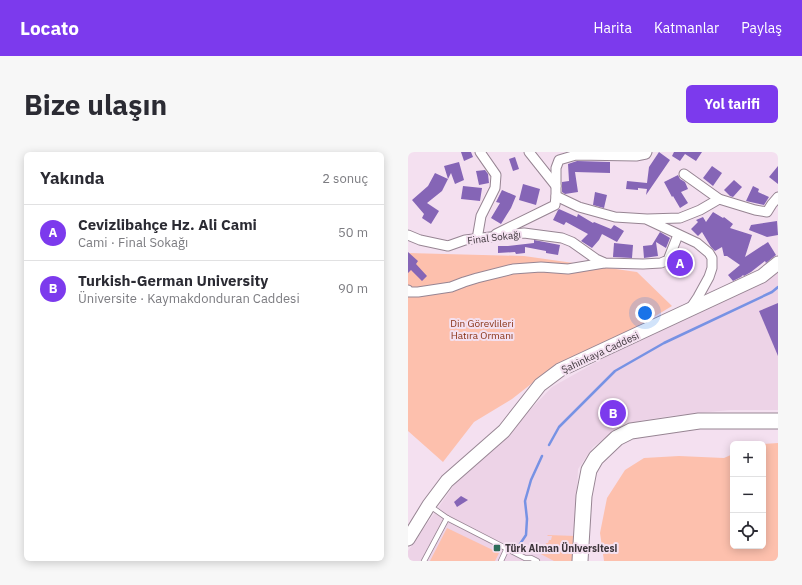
<!DOCTYPE html>
<html lang="tr">
<meta charset="utf-8">
<style>
body{margin:0;font-family:"IBM Plex Sans",sans-serif;background:#f7f7f7;color:#2b2b33}
.controls{position:absolute;right:12px;bottom:12px;display:grid;overflow:hidden;border-radius:6px;box-shadow:0 2px 10px #0003}
.controls button{width:36px;height:36px;display:grid;place-items:center;padding:0;border:0;border-bottom:1px solid #e1e1e2;background:#fff;color:#2b2b33;font:20px sans-serif}
.you{position:absolute;left:237px;top:161px;width:14px;height:14px;margin:-10px;border:3px solid #fff;border-radius:50%;background:#1a73e8;box-shadow:0 0 0 6px #1a73e833}
.badge{display:grid;place-items:center;width:26px;height:26px;border-radius:50%;background:#7c3aed;color:#fff;font-size:13px;font-weight:700}
.pin{position:absolute;translate:-50% -50%;border:2px solid #fff;box-shadow:0 1px 4px #0006}
.list{margin:0;padding:0;list-style:none}
h2{display:flex;justify-content:space-between;align-items:center;height:52px;margin:0;padding:0 16px;font-size:17px}
h2 small{font-size:13px;font-weight:400;color:#7c7c81}
.list li{display:grid;grid-template-columns:26px 1fr auto;gap:12px;align-items:center;box-sizing:border-box;height:56px;padding:0 16px;border-top:1px solid #e1e1e2}
.list b{display:block;font-size:15px;white-space:nowrap}
.list p{margin:0;font-size:13px;white-space:nowrap;color:#7c7c81}
.list em{font-size:13px;font-style:normal;color:#7c7c81}
.icon{flex:none;width:22px;height:22px;fill:none;stroke:currentColor;stroke-width:2;stroke-linecap:round;stroke-linejoin:round}
.map{position:relative;flex:none;width:370px;height:409px;overflow:hidden;border-radius:6px}
header{display:flex;align-items:center;gap:24px;box-sizing:border-box;height:56px;padding:0 20px;background:#7c3aed;color:#fff}
header strong{font-size:19px}
nav{display:flex;gap:22px;margin-inline-start:auto;font-size:14px}
.intro{display:flex;align-items:center;justify-content:space-between;box-sizing:border-box;height:96px;padding:0 24px}
h1{margin:0;font-size:28px}
.button{padding:10px 18px;border-radius:6px;background:#7c3aed;color:#fff;font-size:14px;font-weight:700}
main{display:flex;gap:24px;padding:0 24px}
aside{flex:1;background:#fff;border-radius:6px;box-shadow:0 2px 10px #0003}
.map>svg:first-child{display:block}
</style>
<header>
<strong>Locato</strong>
<nav><a>Harita</a><a>Katmanlar</a><a>Paylaş</a></nav>
</header>
<div class="intro"><h1>Bize ulaşın</h1><a class="button">Yol tarifi</a></div>
<main>
<aside>
<h2>Yakında<small>2 sonuç</small></h2>
<ul class="list">
<li><span class="badge">A</span><div><b>Cevizlibahçe Hz. Ali Cami</b><p>Cami · Final Sokağı</p></div><em>50 m</em></li>
<li><span class="badge">B</span><div><b>Turkish-German University</b><p>Üniversite · Kaymakdonduran Caddesi</p></div><em>90 m</em></li>
</ul>
</aside>
<div class="map">
<svg width="370" height="409" viewBox="0 0 370 409">
<rect width="100%" height="100%" fill="#f4e0f0"/>
<path fill="#edd3e7" d="M370,117V258H322L262,264L231,269L204,281L185,295L170,317L166,409H0V399L53,323L78,304L144,235L199,204Z"/>
<g fill="#fdc0ad">
<path d="M0,101L116,104L229,120L264,154L229,175L186,195L141,218L104,247L66,270L35,310L0,279Z"/>
<path d="M370,291V409H196L192,381L199,346L217,318L236,306L271,304L316,306L325,302V394H355V292Z"/>
<path d="M39,376L91,401L87,409H22Z"/>
<path d="M139,383L168,384L166,409H146L127,399L136,400V396L137,395L138,391H140L141,388H143L144,384H140Z"/>
</g>
<g fill="none" stroke-linecap="round" stroke-linejoin="round">
<g stroke="#7792e4" stroke-width="2.5">
<path d="M141,293L151,275L207,219L256,191L364,140L370,135"/>
<path d="M112,392L118,383L119,367L117,349L123,328L134,304"/>
</g>
</g>
<g fill="#8565b6">
<path d="M53,0H63L65,5L56,9Z"/>
<path d="M251,0L262,8L238,43L239,37L230,36V38L218,37L219,29L239,31L241,15Z"/>
<path d="M266,0H294L288,9L277,2L272,9L264,4Z"/>
<path d="M107,5L111,17L105,19L101,7Z"/>
<path d="M169,9L202,10V21L167,20L170,40L157,42L154,40V30L161,29L160,12Z"/>
<path d="M51,10L56,28L47,32L43,21L34,39L19,51L31,59L23,72L14,66L16,62L4,48L20,34L27,21L40,27L36,14Z"/>
<path d="M304,14L314,21L305,34L295,26Z"/>
<path d="M370,14V32L361,25Z"/>
<path d="M77,18L80,22L81,31L71,33L68,19Z"/>
<path d="M270,23L272,27L277,30L280,37L273,40L280,51L272,56L265,44L264,45L256,30Z"/>
<path d="M326,28L334,35L325,45L322,44L316,38Z"/>
<path d="M115,32L132,37L128,53L111,48Z"/>
<path d="M55,34L74,36L72,49L53,47Z"/>
<path d="M345,34L351,37L350,40L361,45L356,53L338,49Z"/>
<path d="M94,38L108,44L103,56L93,72L83,66L92,51L88,50Z"/>
<path d="M187,40L199,43L196,56L185,53Z"/>
<path d="M151,57L169,65L170,62L185,71L186,70L203,77L206,73L216,79L209,90L194,82L191,88L184,96L173,89L180,82L158,70L156,73L145,68L150,58Z"/>
<path d="M305,60L315,66L316,65L325,72L322,76L344,83L337,105L360,90L368,103L358,111L357,109L343,120L336,124L335,123L333,125L325,129L320,123L332,113L319,104H316L314,95L307,99L303,95L294,80L290,84L283,77L290,70L288,68L295,65L298,70Z"/>
<path d="M369,69L370,83L359,85L341,78L343,73Z"/>
<path d="M252,80L262,86L258,96L248,90L250,104L236,106L235,94L244,93Z"/>
<path d="M126,88L152,93L150,103L138,101V99L117,95V101L108,102L107,100L90,101V94H100L126,91Z"/>
<path d="M206,91L225,93L224,106L205,105Z"/>
<path d="M270,98L283,103L274,125L260,119L263,113L266,110Z"/>
<path d="M0,100L10,109L8,112L19,124L14,129L3,118L0,121Z"/>
<path d="M370,151V204L351,159Z"/>
<path d="M53,344L60,348L49,355L46,350Z"/>
</g>
<g fill="none" stroke-linecap="round" stroke-linejoin="round">
<defs>
<g id="lane">
<path d="M22,354L39,366L117,406H123L129,409"/>
<path d="M16,409L39,366"/>
<path d="M93,409L99,396"/>
</g>
<g id="street">
<path d="M121,0L148,34"/>
<path d="M276,22L311,47L347,58L359,60L364,52L370,45"/>
<path d="M148,44L171,55L207,65L239,67L272,66L292,58L311,47"/>
<path d="M240,68L289,91L301,101L304,106V116L301,125L290,145L282,157"/>
<path d="M88,82L147,53L148,44V16L151,8L168,3L228,4L238,2L239,0"/>
<path d="M0,83L12,88L40,94L57,88L116,81L154,86L164,90L188,107L197,111L235,112L253,111L260,108L270,83"/>
<path d="M69,87L73,64L87,36L88,23L72,0"/>
<path d="M0,138L1,140H10L43,135L56,130L69,126L105,117L133,115L160,117L196,111"/>
</g>
<path id="secondary" d="M0,387L21,353L39,329L96,279L132,233L152,218L354,124L370,111"/>
<path id="primary" d="M172,409L176,344L181,318L188,306L209,286L223,279L291,269H370"/>
</defs>
<use href="#lane" stroke="#978593" stroke-width="6"/>
<use href="#street" stroke="#978593" stroke-width="11"/>
<use href="#secondary" stroke="#978593" stroke-width="15"/>
<use href="#primary" stroke="#978593" stroke-width="17"/>
<use href="#lane" stroke="#fff" stroke-width="4.5"/>
<use href="#street" stroke="#fff" stroke-width="9"/>
<use href="#secondary" stroke="#fff" stroke-width="13"/>
<use href="#primary" stroke="#fff" stroke-width="15"/>
</g>
<rect fill="#2d6c5a" stroke="#f4e0f0" stroke-width="1.5" x="85" y="392" width="8" height="8" rx="2"/>
<g text-anchor="middle" stroke-width="4" stroke-linejoin="round" paint-order="stroke">
<g font-size="10" fill="#3c343a" stroke="#f4e0f0">
<text transform="translate(86 85) rotate(-7)" y="4">Final Sokağı</text>
<text transform="translate(192 200) rotate(-25)" y="4">Şahinkaya Caddesi</text>
</g>
<g font-size="10" fill="#893316" stroke="#f4e0f0">
<text x="74" y="175">Din Görevlileri<tspan x="74" dy="12">Hatıra Ormanı</tspan></text>
</g>
<g font-size="10" font-weight="bold" fill="#3c343a" stroke="#f4e0f0" text-anchor="start">
<text x="97" y="400">Türk Alman Üniversitesi</text>
</g>
</g>
</svg>
<div class="controls">
<button>+</button>
<button>−</button>
<button><svg class="icon" aria-label="locate" viewBox="0 0 24 24"><circle cx="12" cy="12" r="6"/><path d="M12 2v4M12 18v4M2 12h4M18 12h4"/></svg></button>
</div>
<div class="you"></div>
<div class="pin badge" style="left:272px;top:111px">A</div>
<div class="pin badge" style="left:205px;top:261px">B</div>
</div>
</main>
